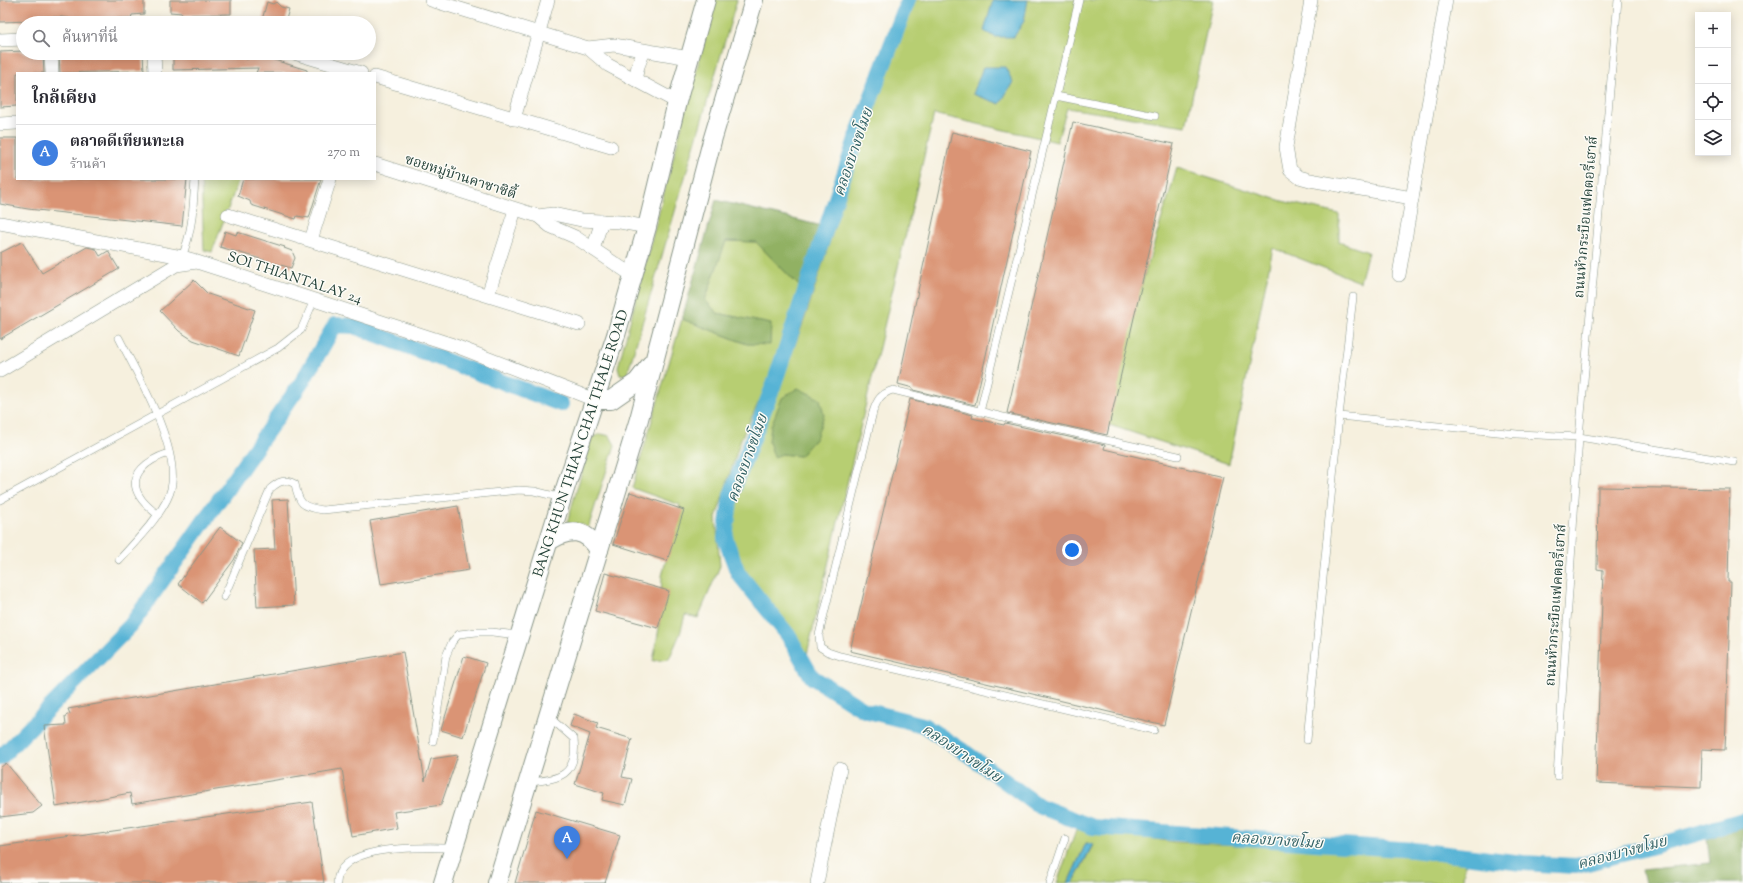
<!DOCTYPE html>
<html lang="th">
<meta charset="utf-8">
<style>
body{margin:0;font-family:"Sorts Mill Goudy","Noto Serif Thai",serif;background:#f7f7f7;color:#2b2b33}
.controls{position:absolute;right:12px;top:12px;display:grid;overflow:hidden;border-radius:0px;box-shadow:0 2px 10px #0003}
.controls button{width:36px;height:36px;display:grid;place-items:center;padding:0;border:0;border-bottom:1px solid #e1e1e2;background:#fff;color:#2b2b33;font:20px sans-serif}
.you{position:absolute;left:1072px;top:550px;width:14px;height:14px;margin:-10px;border:3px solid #fff;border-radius:50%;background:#1a73e8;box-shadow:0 0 0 6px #1a73e833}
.badge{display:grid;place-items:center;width:26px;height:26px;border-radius:50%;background:#d93025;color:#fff;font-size:13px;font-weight:700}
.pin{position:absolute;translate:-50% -33px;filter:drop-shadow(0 1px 2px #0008)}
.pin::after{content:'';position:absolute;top:21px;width:14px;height:12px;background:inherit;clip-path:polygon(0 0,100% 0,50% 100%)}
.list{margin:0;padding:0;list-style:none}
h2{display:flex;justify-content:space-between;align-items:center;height:52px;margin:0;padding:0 16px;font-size:17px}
h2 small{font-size:13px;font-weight:400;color:#7c7c81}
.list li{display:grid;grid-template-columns:26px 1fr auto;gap:12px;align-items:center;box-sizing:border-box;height:56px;padding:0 16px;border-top:1px solid #e1e1e2}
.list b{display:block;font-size:15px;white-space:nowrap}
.list p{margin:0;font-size:13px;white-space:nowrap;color:#7c7c81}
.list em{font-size:13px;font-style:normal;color:#7c7c81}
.icon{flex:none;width:22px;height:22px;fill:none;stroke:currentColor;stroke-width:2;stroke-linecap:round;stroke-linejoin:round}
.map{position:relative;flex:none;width:1743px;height:883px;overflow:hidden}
.search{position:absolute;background:#fff;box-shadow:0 2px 10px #0003;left:16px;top:16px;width:360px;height:44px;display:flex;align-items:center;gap:10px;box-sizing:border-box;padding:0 14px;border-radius:22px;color:#7c7c81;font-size:15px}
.panel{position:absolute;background:#fff;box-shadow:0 2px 10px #0003;left:16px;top:72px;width:360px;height:108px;border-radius:0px}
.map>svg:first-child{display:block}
</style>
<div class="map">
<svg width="1743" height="883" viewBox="0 0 1743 883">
<rect width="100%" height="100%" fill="#fdfcf7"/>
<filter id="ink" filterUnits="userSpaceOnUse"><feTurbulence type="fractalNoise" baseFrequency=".025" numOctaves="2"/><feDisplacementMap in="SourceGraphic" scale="8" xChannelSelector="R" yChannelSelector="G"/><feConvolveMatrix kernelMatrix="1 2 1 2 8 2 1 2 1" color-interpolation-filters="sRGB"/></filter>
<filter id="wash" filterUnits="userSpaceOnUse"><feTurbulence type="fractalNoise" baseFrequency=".012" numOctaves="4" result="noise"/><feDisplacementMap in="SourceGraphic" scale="16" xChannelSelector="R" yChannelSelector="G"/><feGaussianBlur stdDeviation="0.9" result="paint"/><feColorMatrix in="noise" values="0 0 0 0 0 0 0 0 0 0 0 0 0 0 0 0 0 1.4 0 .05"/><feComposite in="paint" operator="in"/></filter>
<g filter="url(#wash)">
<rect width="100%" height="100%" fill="#f6f0de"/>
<g fill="#b7ce72" stroke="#6b8653" fill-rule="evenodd">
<path d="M715,0H737L627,375L620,374L618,367Z"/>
<path d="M913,0H1213L1186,126L1067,108L1057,142L934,114L807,654L792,631L743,570L729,538L735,500L771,410L806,315L857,157ZM816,438L800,456L782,454Z"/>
<path d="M1177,168L1282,201L1339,214V242L1368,252L1360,282L1273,248L1229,464L1100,422Z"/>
<path d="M201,179H239L212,252L204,250Z"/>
<path d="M726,241L756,242L800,287L767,385L741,439L716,518L720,566L698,618L685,615L680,634L669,659L653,661L659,628L662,576L680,505L632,488L682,319L747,344L770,324L717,313L705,300Z"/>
<path d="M601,434L610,436L615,445L588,528L582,524L567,523L592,437Z"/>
<path d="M1077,827L1174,842L1346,850L1466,861L1462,883H1073L1093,845L1086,843L1068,883H1057Z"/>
</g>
<g fill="#91b164" stroke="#58774c">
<path d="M716,200L822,226L800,287L756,242L726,241L705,300L717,313L771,324L770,345L747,344L682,319Z"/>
<path d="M798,388L820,399L824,415L816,438L800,456L782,454L774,457L769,442L771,426L782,398Z"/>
<path d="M1743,828V883H1645L1642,870L1710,863L1707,839Z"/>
</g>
<g fill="#57b3d5" stroke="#3b7884">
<path d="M993,0H1028L1024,21L1014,37H995L984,31Z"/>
<path d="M983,67H1005L1013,82L1000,104L973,94Z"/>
<path d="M1086,843L1093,844L1073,883H1068Z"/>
</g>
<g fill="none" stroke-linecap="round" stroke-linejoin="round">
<g stroke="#57b3d5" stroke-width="16">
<path d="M908,0L859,130L774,384L731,495L725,538L738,573L788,635L812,677L864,710L923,725L966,753L1039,806L1093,827L1413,850L1523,863L1576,866L1672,841L1743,820"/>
<path d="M0,758L131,625L302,382L335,325L354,326L561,404"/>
</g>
</g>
<g id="blocks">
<g fill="#da9475">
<path d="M0,0H144V14L132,15L131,18L70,19L69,18L61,17H38L39,19H30L31,21L0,22Z"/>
<path d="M170,0H231V14L182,15V13L170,12Z"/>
<path d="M267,2L273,4L276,2L281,7L289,9L285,23H271L262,20Z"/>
<path d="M23,51V53L43,55L44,73H17V106L0,107V52Z"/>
<path d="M59,53H143L144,71L60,73Z"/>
<path d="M173,53H246L247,60L249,53H251L307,70V73H256L258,68L173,70Z"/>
<path d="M1073,122L1174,144L1107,435L1007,413Z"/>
<path d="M952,132L1031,151L975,405L913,390V388L898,384Z"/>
<path d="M0,138H17V179H187L182,226L28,209L0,204Z"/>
<path d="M243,179H321L309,218L297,216L296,219L251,205L250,201L238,196Z"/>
<path d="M225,231L236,235L237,232L285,247L284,248L292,251L295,258L291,268L220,247Z"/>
<path d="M22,242L42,273L87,247L96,249L100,256L108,251L119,269L0,339V253Z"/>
<path d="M194,280L208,294L255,310L239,356L193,340L179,331L160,311Z"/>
<path d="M910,399L973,415L972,418L1004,425L1005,423L1105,445L1104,449L1223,477L1164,725L850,651Z"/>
<path d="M1598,487L1730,489L1728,582H1731L1725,750L1702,749L1701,787L1596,783L1603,570L1597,569Z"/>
<path d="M630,492L684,510L667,561L613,544Z"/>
<path d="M288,499L294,605L257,607L254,550L275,549L272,500Z"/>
<path d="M458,506L469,570L381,584L370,521Z"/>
<path d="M220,527L242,543L234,560L202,603L178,584Z"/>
<path d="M605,573L669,591L658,628L595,611Z"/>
<path d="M403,652L425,781L431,759L458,755L441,805L394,812L397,828L353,836L342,769L132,804L130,793L56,807L44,726L66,725L65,716L70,714L68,709Z"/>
<path d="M464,656L486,663L463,737L441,730Z"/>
<path d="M574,714L598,723L596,728L632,739L622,777L632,779L625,805L602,800L604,793L575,784L590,734L570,726Z"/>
<path d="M6,763L42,806L33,813L0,817V768Z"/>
<path d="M312,802L324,883H0V846Z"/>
<path d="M536,810L620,835L605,883H515Z"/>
</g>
</g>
</g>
<g filter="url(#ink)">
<use href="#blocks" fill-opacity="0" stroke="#8a9689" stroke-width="1"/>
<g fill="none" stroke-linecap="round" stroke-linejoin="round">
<defs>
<g id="service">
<path d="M1056,96L1155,116"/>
<path d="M182,257C193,229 193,208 195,179"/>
<path d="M119,338C137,374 181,448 171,489C166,511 134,543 119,560"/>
<path d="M980,412L1079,0"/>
<path d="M1339,416L1517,434L1579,437L1734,462"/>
<path d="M0,500L278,348L301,330L314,300"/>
<path d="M158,515C151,509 144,504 140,497C125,474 150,459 169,453"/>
<path d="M224,597L270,489C278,482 285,478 295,484C299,504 302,507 323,510L519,490L534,491L562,498"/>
<path d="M1154,730L840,656L828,652L820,647L819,635L873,412C877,400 880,394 893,390L1011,419L1178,456"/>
<path d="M1307,740L1339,416L1353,297"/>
<path d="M433,741L446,656L452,642L459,634L477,632H492L518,635"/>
<path d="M1557,776L1579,437L1618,0"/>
<path d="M528,782C560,780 578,775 574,739L548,716"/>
<path d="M337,883C338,842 425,848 453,848"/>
<path d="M1050,883L1065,838"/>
</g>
<g id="minor">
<path d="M431,0L588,48L608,65L677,102"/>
<path d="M1311,0L1286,147L1290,170L1299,177L1310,180L1412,198"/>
<path d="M0,40L23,39"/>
<path d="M588,48L614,45L689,58"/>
<path d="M51,53L52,73"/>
<path d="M154,53L155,73"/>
<path d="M294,53L361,73"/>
<path d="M375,77L611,147"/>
<path d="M635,80L638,66L644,51"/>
<path d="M514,119L548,0"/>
<path d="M0,124L17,123"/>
<path d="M375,164L538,216L553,214L581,220L620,222L647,227"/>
<path d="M228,215L579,324"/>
<path d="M538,216L550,226L575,237L632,275"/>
<path d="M0,223L182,257L193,260"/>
<path d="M311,240L330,179"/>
<path d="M593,249L602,221"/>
<path d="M1399,275L1446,0"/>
<path d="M488,295L515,210"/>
<path d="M0,371L176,265L197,262L453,345L595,400"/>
<path d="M817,883L840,769"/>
</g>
<g id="secondary">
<path d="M595,400H611L637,382L651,364"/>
<path d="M549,541C570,528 585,528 599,550"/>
<path d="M443,883L562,498L616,335L647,227L677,102L706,0"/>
<path d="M497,883L639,419L712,141L754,0"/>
</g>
</defs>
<use href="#service" stroke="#8a9689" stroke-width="8"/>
<use href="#minor" stroke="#8a9689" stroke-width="14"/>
<use href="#secondary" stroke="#8a9689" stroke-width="20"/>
<use href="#service" stroke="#fff" stroke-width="7"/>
<use href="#minor" stroke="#fff" stroke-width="13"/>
<use href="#secondary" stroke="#fff" stroke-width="18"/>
</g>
</g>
<g text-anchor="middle" stroke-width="3" stroke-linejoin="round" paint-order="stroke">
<g font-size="14" fill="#1f3d34" stroke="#fdfcf7">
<text transform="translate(461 176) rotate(18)" y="5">ซอยหมู่บ้านคาซาซิตี้</text>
<text transform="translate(1585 217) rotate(-85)" y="5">ถนนหัวกระบือแฟคตอรี่เฮาส์</text>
<text transform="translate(295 277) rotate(18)" y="5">SOI THIANTALAY 24</text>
<text transform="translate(580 443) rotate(-72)" y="5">BANG KHUN THIAN CHAI THALE ROAD</text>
<text transform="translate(1555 605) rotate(-86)" y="5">ถนนหัวกระบือแฟคตอรี่เฮาส์</text>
</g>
<g font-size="15" font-style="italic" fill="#306064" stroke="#fdfcf7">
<text transform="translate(853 152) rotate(-71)" y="5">คลองบางขโมย</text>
<text transform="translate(747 458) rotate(-70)" y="5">คลองบางขโมย</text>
<text transform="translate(962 753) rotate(34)" y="5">คลองบางขโมย</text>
<text transform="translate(1277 840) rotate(4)" y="5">คลองบางขโมย</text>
<text transform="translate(1622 852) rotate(-15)" y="5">คลองบางขโมย</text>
</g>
</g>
</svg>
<div class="controls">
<button>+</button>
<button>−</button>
<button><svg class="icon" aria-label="locate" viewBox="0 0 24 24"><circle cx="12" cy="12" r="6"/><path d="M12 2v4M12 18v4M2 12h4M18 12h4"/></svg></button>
<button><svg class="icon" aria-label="layers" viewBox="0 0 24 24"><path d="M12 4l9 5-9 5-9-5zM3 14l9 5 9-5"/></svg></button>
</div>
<div class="you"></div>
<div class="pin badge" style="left:567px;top:859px;background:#3f7fe0">A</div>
<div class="search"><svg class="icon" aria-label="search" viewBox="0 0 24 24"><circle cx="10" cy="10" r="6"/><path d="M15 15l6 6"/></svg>ค้นหาที่นี่</div>
<section class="panel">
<h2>ใกล้เคียง<small></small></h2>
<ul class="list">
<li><span class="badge" style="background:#3f7fe0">A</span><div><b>ตลาดดีเทียนทะเล</b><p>ร้านค้า</p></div><em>270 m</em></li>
</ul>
</section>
</div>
